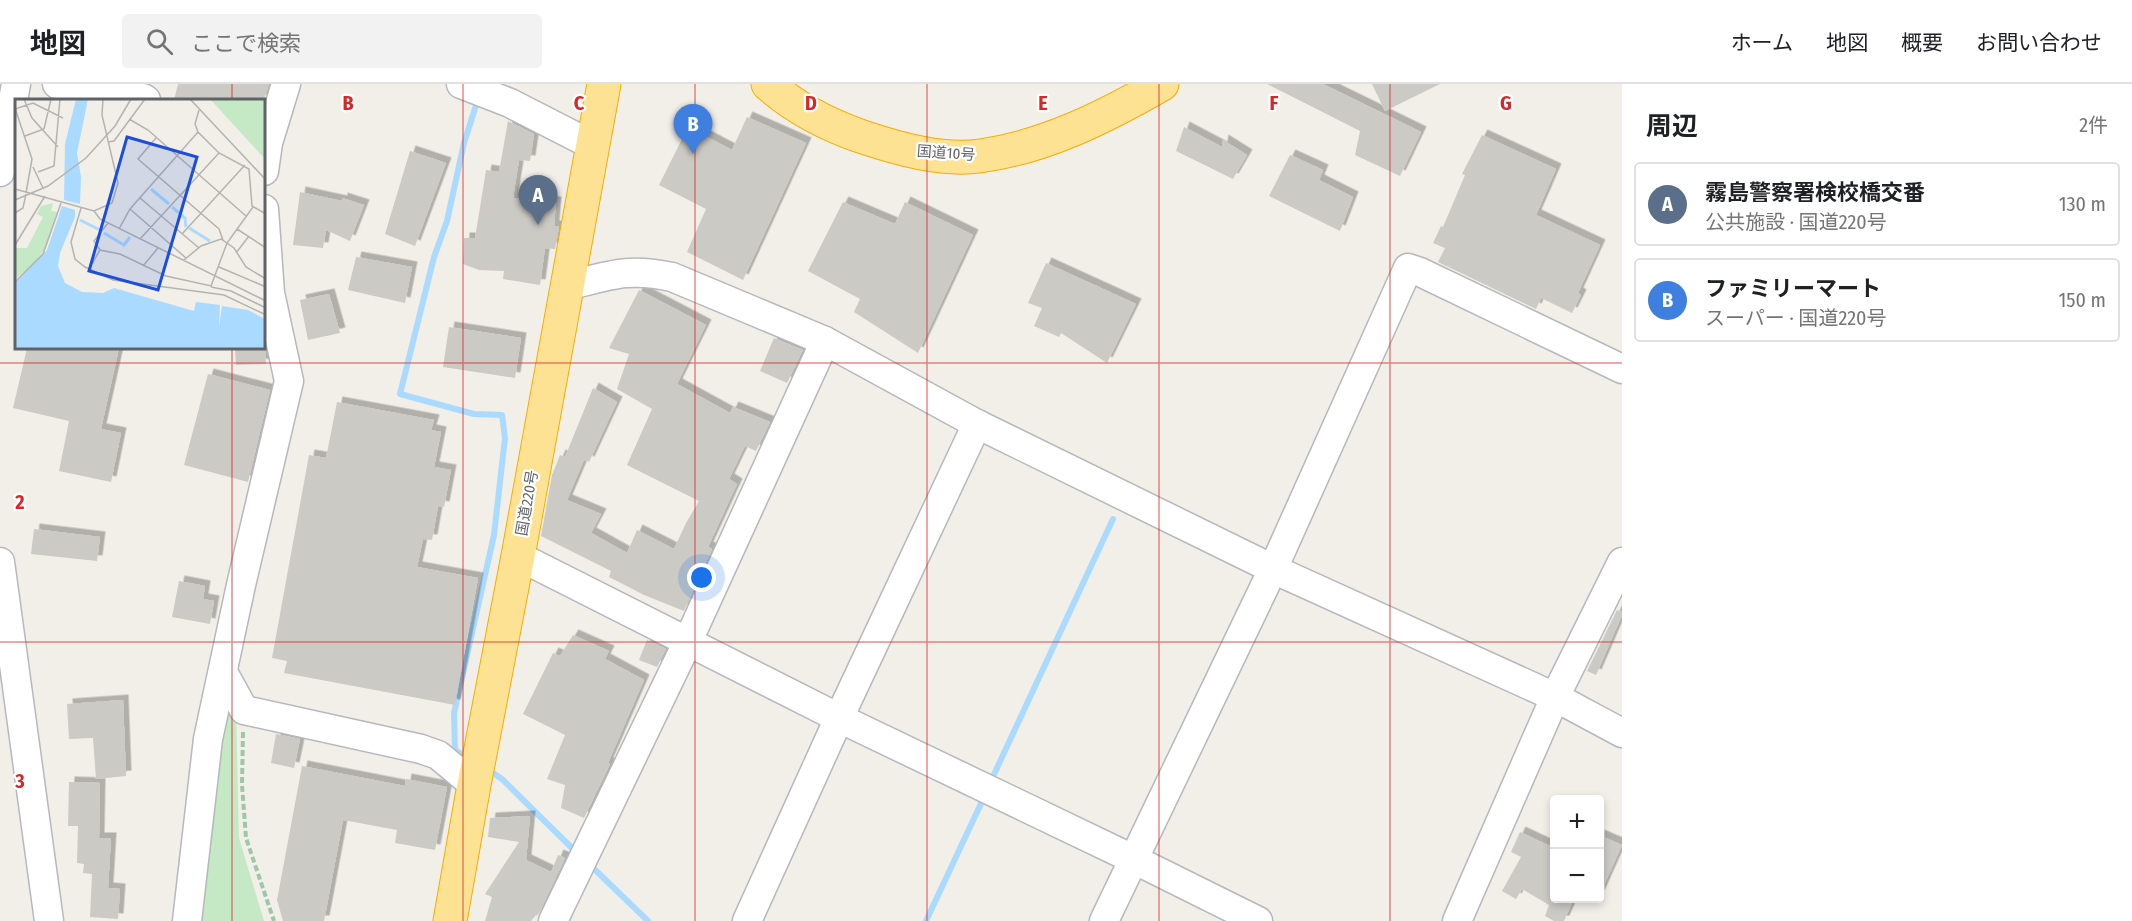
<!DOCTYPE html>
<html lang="ja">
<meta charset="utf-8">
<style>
body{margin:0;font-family:"Fira Sans Condensed","Noto Sans JP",sans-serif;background:#f2f2f2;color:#202124}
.controls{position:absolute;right:18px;bottom:18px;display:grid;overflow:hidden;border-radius:6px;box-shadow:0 3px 9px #0003}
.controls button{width:54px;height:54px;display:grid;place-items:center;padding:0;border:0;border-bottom:2px solid #e0e0e0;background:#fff;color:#202124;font:30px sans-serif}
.you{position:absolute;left:702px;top:494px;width:21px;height:21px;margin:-15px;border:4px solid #fff;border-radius:50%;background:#1a73e8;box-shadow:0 0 0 9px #1a73e833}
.badge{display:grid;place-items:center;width:39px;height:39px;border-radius:50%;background:#d93025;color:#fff;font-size:20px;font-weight:700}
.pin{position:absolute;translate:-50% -50px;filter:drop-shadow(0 2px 3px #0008)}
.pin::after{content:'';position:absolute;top:32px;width:21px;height:18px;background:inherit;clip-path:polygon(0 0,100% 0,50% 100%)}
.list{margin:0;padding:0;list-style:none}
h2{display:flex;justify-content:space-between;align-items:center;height:78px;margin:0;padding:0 24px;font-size:26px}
h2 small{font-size:20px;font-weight:400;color:#757577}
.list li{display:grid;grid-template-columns:39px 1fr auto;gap:18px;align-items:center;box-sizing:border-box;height:84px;margin:0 12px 12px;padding:0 12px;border:2px solid #e0e0e0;border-radius:6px}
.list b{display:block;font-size:22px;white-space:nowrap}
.list p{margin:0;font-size:20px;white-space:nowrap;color:#757577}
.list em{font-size:20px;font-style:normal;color:#757577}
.icon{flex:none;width:33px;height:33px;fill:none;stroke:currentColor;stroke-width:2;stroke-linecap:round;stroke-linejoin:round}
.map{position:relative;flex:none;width:1622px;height:837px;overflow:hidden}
header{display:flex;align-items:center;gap:36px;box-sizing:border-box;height:84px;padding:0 30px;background:#fff;border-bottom:2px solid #e0e0e0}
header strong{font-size:28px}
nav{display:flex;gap:33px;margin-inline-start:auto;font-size:21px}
.search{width:420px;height:54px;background:#f2f2f2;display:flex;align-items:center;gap:15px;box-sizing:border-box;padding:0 21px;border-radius:6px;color:#757577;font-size:22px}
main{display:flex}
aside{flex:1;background:#fff}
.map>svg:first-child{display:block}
</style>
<header>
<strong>地図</strong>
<div class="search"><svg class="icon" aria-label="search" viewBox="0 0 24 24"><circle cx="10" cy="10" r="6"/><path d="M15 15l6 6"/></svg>ここで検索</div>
<nav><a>ホーム</a><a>地図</a><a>概要</a><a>お問い合わせ</a></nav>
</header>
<main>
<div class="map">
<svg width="1622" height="837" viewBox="0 0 1622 837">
<defs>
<filter id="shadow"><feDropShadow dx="5.5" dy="-5.5" stdDeviation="0" flood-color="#0004"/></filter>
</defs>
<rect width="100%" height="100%" fill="#f1efe8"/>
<path fill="#c5e8c5" d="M225,612L236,628L239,754L264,837H194Z"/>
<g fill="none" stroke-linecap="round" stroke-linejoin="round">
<g stroke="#aadaff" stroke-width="6">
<path d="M468,674L455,666L454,629L494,451L505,354L502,331L474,330L400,310L434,173L447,137L464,59L478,15"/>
<path d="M487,685L502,695L576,768"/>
<path d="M990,699L1113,435"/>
<path d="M588,779L648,837"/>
<path d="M926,837L985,711"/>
</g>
</g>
<g fill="#cccac5" filter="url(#shadow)">
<path d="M178,0H269L264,16H174Z"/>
<path d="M1267,0H1323L1421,48L1400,92L1355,71L1360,47Z"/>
<path d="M1372,0H1440L1385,27Z"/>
<path d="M747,33L806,59L743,196L687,168L706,125L659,101L688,43L732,66Z"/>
<path d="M508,37L534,50L530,77L519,76L513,114L556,118L554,142L559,143L555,165L545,164L540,201L503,195L504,187L479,186L463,180L464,154H475L486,86L499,88Z"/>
<path d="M1184,43L1222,63L1223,56L1247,71L1233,95L1176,67Z"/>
<path d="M1482,51L1556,85L1536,131L1600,161L1578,209L1581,211L1572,229L1541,214L1536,225L1438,178L1445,164L1433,159L1441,142L1443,143L1465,91L1462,90Z"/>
<path d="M410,67L446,79L415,162L385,150Z"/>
<path d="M1290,71L1323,86L1319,96L1353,113L1340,147L1269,112Z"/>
<path d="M300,108L342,117V114L364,121L350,157L326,146L323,164L293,161Z"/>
<path d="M843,118L895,140L905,118L973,151L918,269L854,228L860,215L808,187Z"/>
<path d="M356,173L412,183L405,219L348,206Z"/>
<path d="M1046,179L1136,220L1107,279L1061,249L1059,253L1034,242L1042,224L1028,219Z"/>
<path d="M639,206L706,241L677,300L730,329L733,323L770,338L756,367L745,362L729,395L737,400L708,463L712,465L684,527L644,511L609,493L611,487L541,452L552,391L560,371L565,373L593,304L617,318L589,378L584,376L567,416L601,430L591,449L627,469L637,446L674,465L686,439L699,417L627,381L652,325L617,305L629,270L609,264Z"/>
<path d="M329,210L340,249L308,256L300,216Z"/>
<path d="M449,243L521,254L515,294L443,283Z"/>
<path d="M774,254L803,266L787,299L760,287Z"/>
<path d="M27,264H119L101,345L121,349L111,398L59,387L69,337L13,324Z"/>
<path d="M235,264H265L266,280L236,281Z"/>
<path d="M208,290L270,306L248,398L184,381Z"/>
<path d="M337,318L434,336L431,346L441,348L434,383L451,386L444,423L438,422L432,456L423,455L417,483L478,494L455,621L284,589L287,577L272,574L309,371L326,374Z"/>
<path d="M34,445L100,453L97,477L31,470Z"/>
<path d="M179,497L205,502L203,515L214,517L210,540L172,533Z"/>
<path d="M1617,526L1622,528V531L1596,591L1587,587Z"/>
<path d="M573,551L609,567L605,575L644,596L608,679L610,680L584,734L561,724L565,701L547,695L565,651L523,630L553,569L560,572Z"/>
<path d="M647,556L666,565L657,583L639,576Z"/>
<path d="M123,616L126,692L96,695L93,654L69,655L67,620Z"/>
<path d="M276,650L300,655L294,684L271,679Z"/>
<path d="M302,682L405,702L406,695L447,703L435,766L395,759L397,746L343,736L324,837H283L277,816Z"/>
<path d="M69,698L100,699L99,754H111L108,804L120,805L118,835L90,833L92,790L83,789L84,780L77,779L78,742H68Z"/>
<path d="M530,732L526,776L551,788L558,771L565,774L541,825L531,837H485L492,813L485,810L519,758L488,753L490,734Z"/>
<path d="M1520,748L1554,764V814H1574L1564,837H1554L1545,832L1549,821L1522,805L1516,815L1502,807L1521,773L1511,768Z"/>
<path d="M1599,751L1622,761L1599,812Z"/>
</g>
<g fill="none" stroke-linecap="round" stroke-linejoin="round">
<defs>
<g id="minor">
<path d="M57,0L143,14L146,16"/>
<path d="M461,0L510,19L592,61"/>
<path d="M264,87L268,59L286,0"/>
<path d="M0,88L16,0"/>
<path d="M567,202C608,192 628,183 672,193L825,257L977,340L1273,485L1555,613L1622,649"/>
<path d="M518,472L839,634L1133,775L1258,837"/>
<path d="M0,478L49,837"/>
<path d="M223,588L244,626L421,665L438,671L474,701"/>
<path d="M187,837L208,655L241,501L289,297L270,209L264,125"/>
<path d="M553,837L688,557L825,257"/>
<path d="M747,837L839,634L977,340"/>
<path d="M1104,837L1273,485L1408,184L1420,188L1622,285"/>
<path d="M1457,837L1555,613L1622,478"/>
</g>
<g id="highway">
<path d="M768,0C796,25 828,41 863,53C899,65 941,77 980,72C1045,63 1105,33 1162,0"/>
<path d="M450,837L474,701L518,472L604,0"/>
</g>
</defs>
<use href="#minor" stroke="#b5b8bc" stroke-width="31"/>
<use href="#highway" stroke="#f9ab00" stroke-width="35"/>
<path stroke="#9cc7a9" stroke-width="4" stroke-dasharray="6 3" stroke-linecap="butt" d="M243,648L242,701L246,754L274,837"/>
<use href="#minor" stroke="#fff" stroke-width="28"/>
<use href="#highway" stroke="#fde293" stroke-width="33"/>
</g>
<path fill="none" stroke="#d62828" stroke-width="1.5" stroke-opacity="0.55" d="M232,0V16M463,0V837M695,0V837M927,0V837M1159,0V837M1390,0V837M232,264V837M0,279H1622M0,558H1622"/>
<g text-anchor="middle" stroke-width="4.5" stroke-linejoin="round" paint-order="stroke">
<g font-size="15" fill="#5f6368" stroke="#fff">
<text transform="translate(946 69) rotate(4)" y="5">国道10号</text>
<text transform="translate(527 419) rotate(-80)" y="5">国道220号</text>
</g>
</g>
<g transform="translate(15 15)">
<rect width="250" height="250" fill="#f1efe8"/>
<path d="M250,0L251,1L250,60L195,0ZM38,104L36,112L42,113L29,151L18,166L0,180V149H12L28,118L22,115L26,107Z" fill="#c5e8c5"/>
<path d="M61,0H73L62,54L66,78L65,105L49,101L50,45ZM47,107L60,111V118L45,154L43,167L50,184L67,193L88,194L99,189L179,212L181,203L205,206L204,229L207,207L233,211L250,220V250H0V184L32,151Z" fill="#aadaff"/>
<path fill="none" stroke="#aadaff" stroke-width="3" d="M136,90L154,105M157,108L170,119L171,128M65,121L85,131M174,129L195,142M89,134L109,146L115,138"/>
<path fill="none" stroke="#b3b3b1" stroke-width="1.5" d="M9,0L17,19L43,48M175,0L251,81M0,9L17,60L11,94M0,10L18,4L48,19M184,11L180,25L183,33L204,54L234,70L237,107L251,115M114,20L133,31L231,117M10,37L29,30L36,0M141,39L123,60L204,130L208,141M93,43L99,42L130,0M18,68L28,89M23,73L39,67L45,0M0,90L79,112L97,104L103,84L87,16L88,0M125,99L184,149M0,101L33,87L71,59L100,27L116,0M66,109L56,143L60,160L70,168L98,181L209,196L251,216M115,110L171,159M79,112L85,120L251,202M0,114L8,109L11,95M93,124L79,142L85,151L105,155L151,177L196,187L212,144L238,108M104,130L115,110L183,33M222,130L251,149M167,135L230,66M125,140L204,54M0,146L30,97M221,154L234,137M169,161L186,147L206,140L219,149L231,168L251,180M128,167L143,149M204,168L251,188M74,170L85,151M0,183L28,155L46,104M196,188L216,192L251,209"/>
<path fill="#1d4ed8" fill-opacity="0.15" stroke="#1d4ed8" stroke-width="3" d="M112,38L182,58L143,191L74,172Z"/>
<rect width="250" height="250" fill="none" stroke="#5f6368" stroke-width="3"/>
</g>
<g font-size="20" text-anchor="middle" font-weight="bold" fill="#d62828" stroke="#fff" stroke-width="4.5" stroke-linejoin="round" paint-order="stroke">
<text x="348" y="26">B</text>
<text x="579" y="26">C</text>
<text x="811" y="26">D</text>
<text x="1043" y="26">E</text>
<text x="1274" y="26">F</text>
<text x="1506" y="26">G</text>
<text x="20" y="425">2</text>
<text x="20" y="704">3</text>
</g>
</svg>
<div class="controls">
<button>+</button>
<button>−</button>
</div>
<div class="you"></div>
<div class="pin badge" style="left:538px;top:141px;background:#5c6f8a">A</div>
<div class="pin badge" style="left:693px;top:70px;background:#3f7fe0">B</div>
</div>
<aside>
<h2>周辺<small>2件</small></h2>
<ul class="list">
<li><span class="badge" style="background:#5c6f8a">A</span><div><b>霧島警察署検校橋交番</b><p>公共施設 · 国道220号</p></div><em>130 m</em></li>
<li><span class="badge" style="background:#3f7fe0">B</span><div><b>ファミリーマート</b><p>スーパー · 国道220号</p></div><em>150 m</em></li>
</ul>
</aside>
</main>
